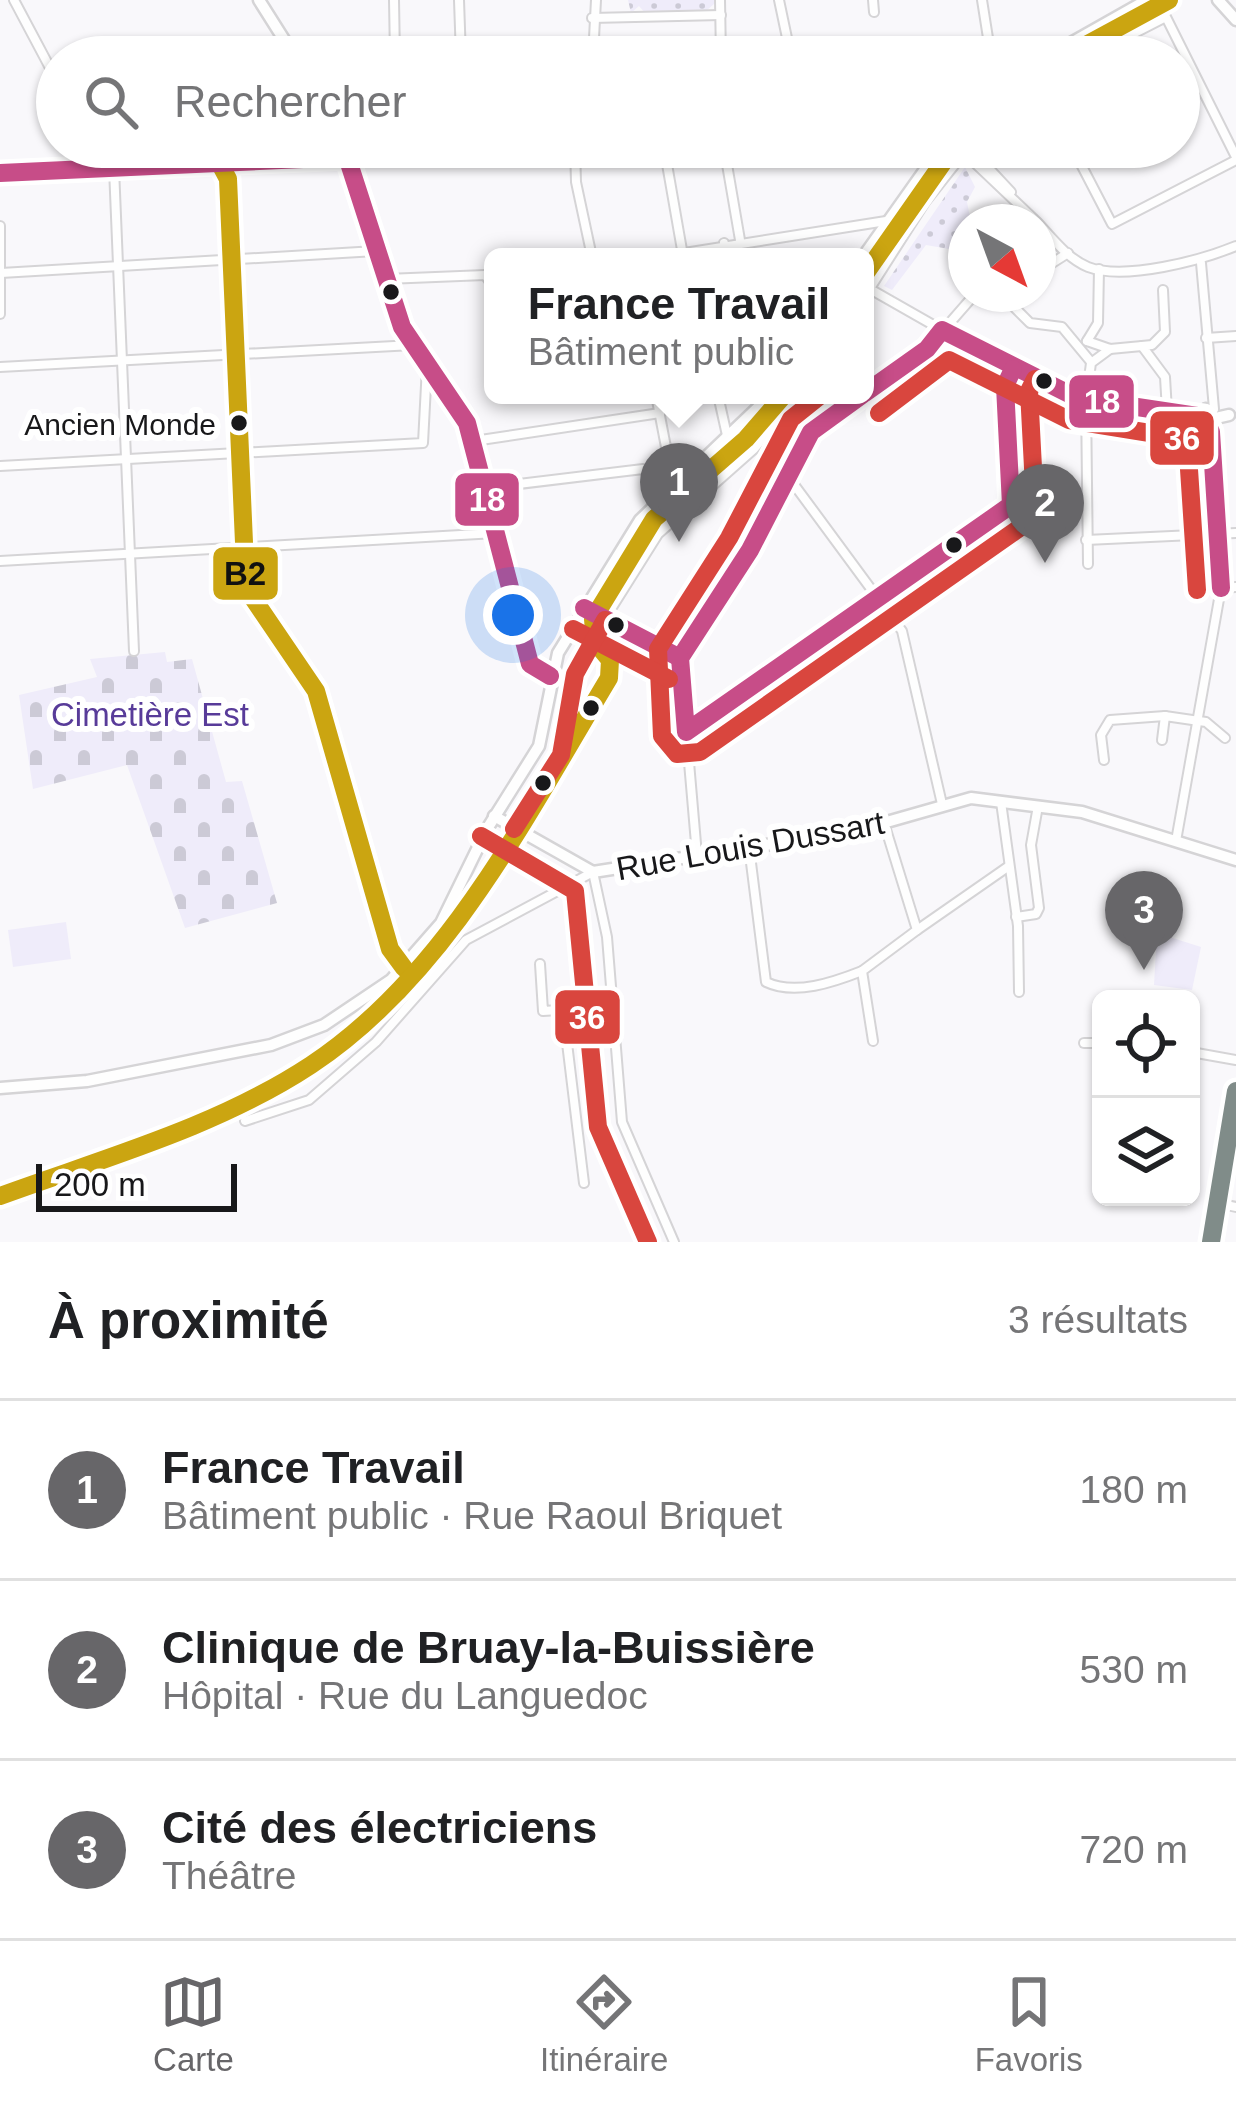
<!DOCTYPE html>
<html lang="fr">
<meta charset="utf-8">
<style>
body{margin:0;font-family:Arial,sans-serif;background:#f6f6f6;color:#202124}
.controls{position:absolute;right:36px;bottom:36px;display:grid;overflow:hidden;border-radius:18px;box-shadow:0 3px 9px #0004}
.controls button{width:108px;height:108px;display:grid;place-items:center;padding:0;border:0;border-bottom:3px solid #e0e0e0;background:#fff;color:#202124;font:60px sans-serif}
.compass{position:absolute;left:948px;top:204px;width:108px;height:108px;border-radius:50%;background:#fff;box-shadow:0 3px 9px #0004;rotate:139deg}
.scale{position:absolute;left:36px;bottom:30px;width:201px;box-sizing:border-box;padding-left:12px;border:6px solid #18181a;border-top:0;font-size:33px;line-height:42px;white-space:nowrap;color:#18181a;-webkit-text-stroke:9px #fff;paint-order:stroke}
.you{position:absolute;left:513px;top:615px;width:42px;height:42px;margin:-30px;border:9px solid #fff;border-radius:50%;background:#1a73e8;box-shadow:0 0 0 18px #1a73e833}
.badge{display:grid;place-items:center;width:78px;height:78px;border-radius:50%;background:#676669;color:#fff;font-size:39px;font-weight:700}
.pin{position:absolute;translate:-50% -99px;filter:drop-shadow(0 3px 6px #0008)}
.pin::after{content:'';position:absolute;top:63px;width:42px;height:36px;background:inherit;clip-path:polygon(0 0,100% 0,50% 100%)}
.popup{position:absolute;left:484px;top:248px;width:390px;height:156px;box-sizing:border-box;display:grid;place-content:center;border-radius:18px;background:#fff;filter:drop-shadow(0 3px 9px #0005);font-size:39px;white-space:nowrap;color:#757577}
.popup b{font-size:45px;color:#202124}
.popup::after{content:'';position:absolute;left:50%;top:100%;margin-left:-24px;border:24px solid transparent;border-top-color:#fff}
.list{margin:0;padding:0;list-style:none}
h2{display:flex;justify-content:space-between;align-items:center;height:156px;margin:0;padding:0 48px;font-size:51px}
h2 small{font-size:39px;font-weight:400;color:#757577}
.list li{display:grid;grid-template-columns:78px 1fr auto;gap:36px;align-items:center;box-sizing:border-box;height:180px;padding:0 48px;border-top:3px solid #e0e0e0}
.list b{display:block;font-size:45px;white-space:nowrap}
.list p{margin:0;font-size:39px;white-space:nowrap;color:#757577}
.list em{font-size:39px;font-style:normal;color:#757577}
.icon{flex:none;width:66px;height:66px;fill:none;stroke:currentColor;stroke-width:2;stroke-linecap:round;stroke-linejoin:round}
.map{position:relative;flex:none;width:1236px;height:1242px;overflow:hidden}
.search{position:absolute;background:#fff;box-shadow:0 3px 9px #0004;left:36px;right:36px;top:36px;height:132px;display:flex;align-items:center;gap:30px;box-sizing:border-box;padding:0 42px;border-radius:66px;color:#757577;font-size:45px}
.sheet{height:696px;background:#fff}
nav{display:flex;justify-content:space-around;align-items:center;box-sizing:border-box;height:168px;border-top:3px solid #e0e0e0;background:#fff;font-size:33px;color:#757577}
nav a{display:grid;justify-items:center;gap:6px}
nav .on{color:#676669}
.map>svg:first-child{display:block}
</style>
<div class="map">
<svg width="1236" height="1242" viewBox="0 0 1236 1242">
<defs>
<pattern id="grass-dots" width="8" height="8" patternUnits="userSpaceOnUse" patternTransform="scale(3)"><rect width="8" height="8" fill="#efecfa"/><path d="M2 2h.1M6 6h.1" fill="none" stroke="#cccad6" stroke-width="1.8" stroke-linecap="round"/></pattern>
<pattern id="cemetery-stones" width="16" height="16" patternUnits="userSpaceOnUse" patternTransform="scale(3)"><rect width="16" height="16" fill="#efecfa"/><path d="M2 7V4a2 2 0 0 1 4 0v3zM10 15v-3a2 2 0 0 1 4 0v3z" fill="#cccad6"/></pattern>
</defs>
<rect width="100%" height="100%" fill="#f9f8fb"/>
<g fill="url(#grass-dots)">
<path d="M628,0H714V4L706,11L645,13L639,6L631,13Z"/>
<path d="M965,167L975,187L967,202L971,222H966V239L949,249L926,245L892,290L884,286Z"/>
</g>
<path fill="url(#cemetery-stones)" d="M165,652L167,662L192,659L226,782L242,781L277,903L185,928L127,765L33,789L19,695L97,677L90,659Z"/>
<g fill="#efecfa">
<path d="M66,922L71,959L13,967L8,930Z"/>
<path d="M1157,933L1201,947L1192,990L1154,985Z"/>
</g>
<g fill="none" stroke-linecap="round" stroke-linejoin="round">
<defs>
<g id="minor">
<path d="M14,0L57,81"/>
<path d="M394,0L395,57"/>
<path d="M459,0L461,57"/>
<path d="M720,0L721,57"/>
<path d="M779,0L791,57"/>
<path d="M873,0L874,12"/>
<path d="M982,0L991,57"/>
<path d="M592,18L721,15"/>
<path d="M593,57L596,0"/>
<path d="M817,57H827"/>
<path d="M1088,57L1166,17L1236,157"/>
<path d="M93,147L104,167"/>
<path d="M575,147L576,182L592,257"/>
<path d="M664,147L682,250"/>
<path d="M724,147L740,240"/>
<path d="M958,147L1037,222"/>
<path d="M969,147L1011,192"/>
<path d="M1072,147L1112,224L1236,160"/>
<path d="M347,157L599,147"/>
<path d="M114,168L134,651"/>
<path d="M1038,223C1052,238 1068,259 1088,267C1125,281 1202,260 1236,246"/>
<path d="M0,226V314"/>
<path d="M724,243L727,257"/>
<path d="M659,257L886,221"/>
<path d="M1201,263L1214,409"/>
<path d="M1038,272L1068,253"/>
<path d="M1,273L376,251"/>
<path d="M386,279L485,275L493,286"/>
<path d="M870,289L942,330"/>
<path d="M1163,290L1165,332L1152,345L1142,346L1165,377L1167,411"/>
<path d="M865,296L925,202L964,153"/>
<path d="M1012,305L1030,323L1062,327L1091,362"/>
<path d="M1206,338L1236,336"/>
<path d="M1087,341L1098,323L1099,269"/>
<path d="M1087,341L1110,349L1142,346"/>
<path d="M0,367L413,345"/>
<path d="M865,393L927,349L975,294"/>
<path d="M656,395L670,468L681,481"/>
<path d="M718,395L728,440"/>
<path d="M474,441L660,413"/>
<path d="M0,466L423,443L427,366"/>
<path d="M787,475L902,631L942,804"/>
<path d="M486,488L643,469L664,495"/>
<path d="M1086,540L1236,533"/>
<path d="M0,561L496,533"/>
<path d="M1088,564L1086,401L1091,363L1110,349"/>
<path d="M1221,588L1236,587"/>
<path d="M585,609L680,658"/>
<path d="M604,620L658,534L754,449L799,395"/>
<path d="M686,732L1011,505L1005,386L1013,369"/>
<path d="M1162,740L1165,716L1206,722L1225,738"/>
<path d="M1104,760L1101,735L1110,720L1165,716"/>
<path d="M1001,802L1018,926L1019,992"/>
<path d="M1176,841L1221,588L1214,419"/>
<path d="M749,847L766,982C795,996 834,982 862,971"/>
<path d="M697,855L680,658L750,550L811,432L862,395"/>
<path d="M1016,917L1036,914L1039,908L1031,845L1038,806"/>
<path d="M917,930L1009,866"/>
<path d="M540,964L543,1011L608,1007"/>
<path d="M563,1010L584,1183"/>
<path d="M873,1041L862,971L917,930L884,823"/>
<path d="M1084,1043H1101"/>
<path d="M1191,1052L1236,1060"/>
<path d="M245,1121L309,1100L376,1042L466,940L593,872L607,937L622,1122L674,1242"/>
<path d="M1217,1203L1236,1207"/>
</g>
<g id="tertiary">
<path d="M259,0L295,57"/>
<path d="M1046,57L1147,0"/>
<path d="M343,147L402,327L467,423L530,664L550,676"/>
<path d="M0,173L347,157"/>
<path d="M863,257L941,147"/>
<path d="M942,330L1077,398L1204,417"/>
<path d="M1206,409L1207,420L1229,415"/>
<path d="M494,816L593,872L855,831L971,798L1082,812L1236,860"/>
<path d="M0,1088L87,1081L271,1045L324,1025L391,980L441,923L487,829L539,746L558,653L640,520L771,395"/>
</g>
<g id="secondary">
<path d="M1218,0L1236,20"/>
<path d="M1211,1242L1236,1091"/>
</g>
</defs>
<use href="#minor" stroke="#d5d4d6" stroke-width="12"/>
<use href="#tertiary" stroke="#d5d4d6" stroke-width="15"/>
<use href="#secondary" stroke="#d5d4d6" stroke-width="15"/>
<use href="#minor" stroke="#fefefe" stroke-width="8"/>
<use href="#tertiary" stroke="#fefefe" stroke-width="10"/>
<use href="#secondary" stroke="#fefefe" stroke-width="10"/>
<defs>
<g id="bus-1">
<path d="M1064,57L1169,0"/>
<path d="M211,147L228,179L246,588L316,691L390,949L404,968"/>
<path d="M865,274L954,147"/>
<path d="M0,1196C104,1158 217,1127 311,1065C447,975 527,814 609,678L610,660L595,642L593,619L654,519L746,439L784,395"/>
</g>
<g id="bus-2">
<path d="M347,157L402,327L467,423L530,664L550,676"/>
<path d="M0,173L347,157"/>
<path d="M865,393L927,349L942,330L1077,398L1204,417L1211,432L1221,588"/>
<path d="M862,395L811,432L750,550L680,658L686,732L1011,505L1005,386L1013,369"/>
<path d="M584,608L680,658"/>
</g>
<g id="bus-3">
<path d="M821,395L791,419L729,538L658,649L662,736L677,754L700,752L1028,522L1035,506L1029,391L1035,379"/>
<path d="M879,413L949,360L1069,420L1187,439L1197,590"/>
<path d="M573,629L669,679"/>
<path d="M514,829L561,755L575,674L605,620"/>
<path d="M481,836L575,891L598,1127L648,1242"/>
</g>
<path id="bus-4" d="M1211,1242L1236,1091"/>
</defs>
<use href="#bus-1" stroke="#fff" stroke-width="27"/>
<use href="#bus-2" stroke="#fff" stroke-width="27"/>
<use href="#bus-3" stroke="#fff" stroke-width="27"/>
<use href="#bus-4" stroke="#fff" stroke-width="27"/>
<use href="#bus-1" stroke="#cba511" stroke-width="18"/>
<use href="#bus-2" stroke="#c74d88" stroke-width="18"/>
<use href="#bus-3" stroke="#d9463e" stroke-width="18"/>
<use href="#bus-4" stroke="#808c89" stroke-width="18"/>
</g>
<g fill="#18181a" stroke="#fff" stroke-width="4.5">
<circle cx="391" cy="292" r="10"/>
<circle cx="1044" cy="381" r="10"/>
<circle cx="239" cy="423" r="10"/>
<circle cx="954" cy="545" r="10"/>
<circle cx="616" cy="625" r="10"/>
<circle cx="591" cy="708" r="10"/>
<circle cx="543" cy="783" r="10"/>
</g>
<g text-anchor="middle" stroke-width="12" stroke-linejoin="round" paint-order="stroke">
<g font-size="30" fill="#18181a" stroke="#fff" text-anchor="end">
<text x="216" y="435">Ancien Monde</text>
</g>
<g font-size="33" fill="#583b99" stroke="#fff">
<text x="150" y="726">Cimetière Est</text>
</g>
<g font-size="33" fill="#18181a" stroke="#fff">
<text transform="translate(750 845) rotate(-10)" y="12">Rue Louis Dussart</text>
</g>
</g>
<g stroke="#fff" stroke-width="4.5">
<rect x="1067" y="373" width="69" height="57" rx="12" fill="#c74d88"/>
<rect x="1148" y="409" width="68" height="58" rx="12" fill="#d9463e"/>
<rect x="453" y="471" width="68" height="57" rx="12" fill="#c74d88"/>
<rect x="211" y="545" width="69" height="57" rx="12" fill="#cba511"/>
<rect x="553" y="988" width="69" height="58" rx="12" fill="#d9463e"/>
</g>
<g font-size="33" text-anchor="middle" font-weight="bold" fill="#fff">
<text x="1102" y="413">18</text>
<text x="1182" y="450">36</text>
<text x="487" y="511">18</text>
<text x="587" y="1029">36</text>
</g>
<g font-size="33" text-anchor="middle" font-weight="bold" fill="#111">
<text x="245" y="585">B2</text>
</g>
</svg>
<div class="controls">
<button><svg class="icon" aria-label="locate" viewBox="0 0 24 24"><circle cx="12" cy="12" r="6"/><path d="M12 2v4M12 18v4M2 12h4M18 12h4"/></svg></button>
<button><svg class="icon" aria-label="layers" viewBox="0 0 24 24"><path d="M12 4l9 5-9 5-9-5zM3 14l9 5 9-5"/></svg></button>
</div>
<svg class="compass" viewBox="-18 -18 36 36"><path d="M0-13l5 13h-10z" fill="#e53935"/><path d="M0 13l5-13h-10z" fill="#757577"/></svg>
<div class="scale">200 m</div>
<div class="you"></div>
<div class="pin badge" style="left:679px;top:542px">1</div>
<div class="popup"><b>France Travail</b>Bâtiment public</div>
<div class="pin badge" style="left:1045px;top:563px">2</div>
<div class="pin badge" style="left:1144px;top:970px">3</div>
<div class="search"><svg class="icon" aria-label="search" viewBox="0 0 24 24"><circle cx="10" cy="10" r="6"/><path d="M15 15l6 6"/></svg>Rechercher</div>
</div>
<section class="sheet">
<h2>À proximité<small>3 résultats</small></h2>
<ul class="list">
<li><span class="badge">1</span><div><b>France Travail</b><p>Bâtiment public · Rue Raoul Briquet</p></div><em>180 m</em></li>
<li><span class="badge">2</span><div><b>Clinique de Bruay-la-Buissière</b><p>Hôpital · Rue du Languedoc</p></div><em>530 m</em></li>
<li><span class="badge">3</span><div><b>Cité des électriciens</b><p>Théâtre</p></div><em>720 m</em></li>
</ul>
</section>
<nav>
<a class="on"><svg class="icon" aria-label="map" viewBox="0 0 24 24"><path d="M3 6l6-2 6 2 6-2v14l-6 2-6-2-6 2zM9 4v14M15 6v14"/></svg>Carte</a>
<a><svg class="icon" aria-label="directions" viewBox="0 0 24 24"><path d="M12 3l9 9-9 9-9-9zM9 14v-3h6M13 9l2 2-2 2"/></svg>Itinéraire</a>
<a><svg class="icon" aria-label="saved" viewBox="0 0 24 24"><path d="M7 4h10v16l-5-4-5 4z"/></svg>Favoris</a>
</nav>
